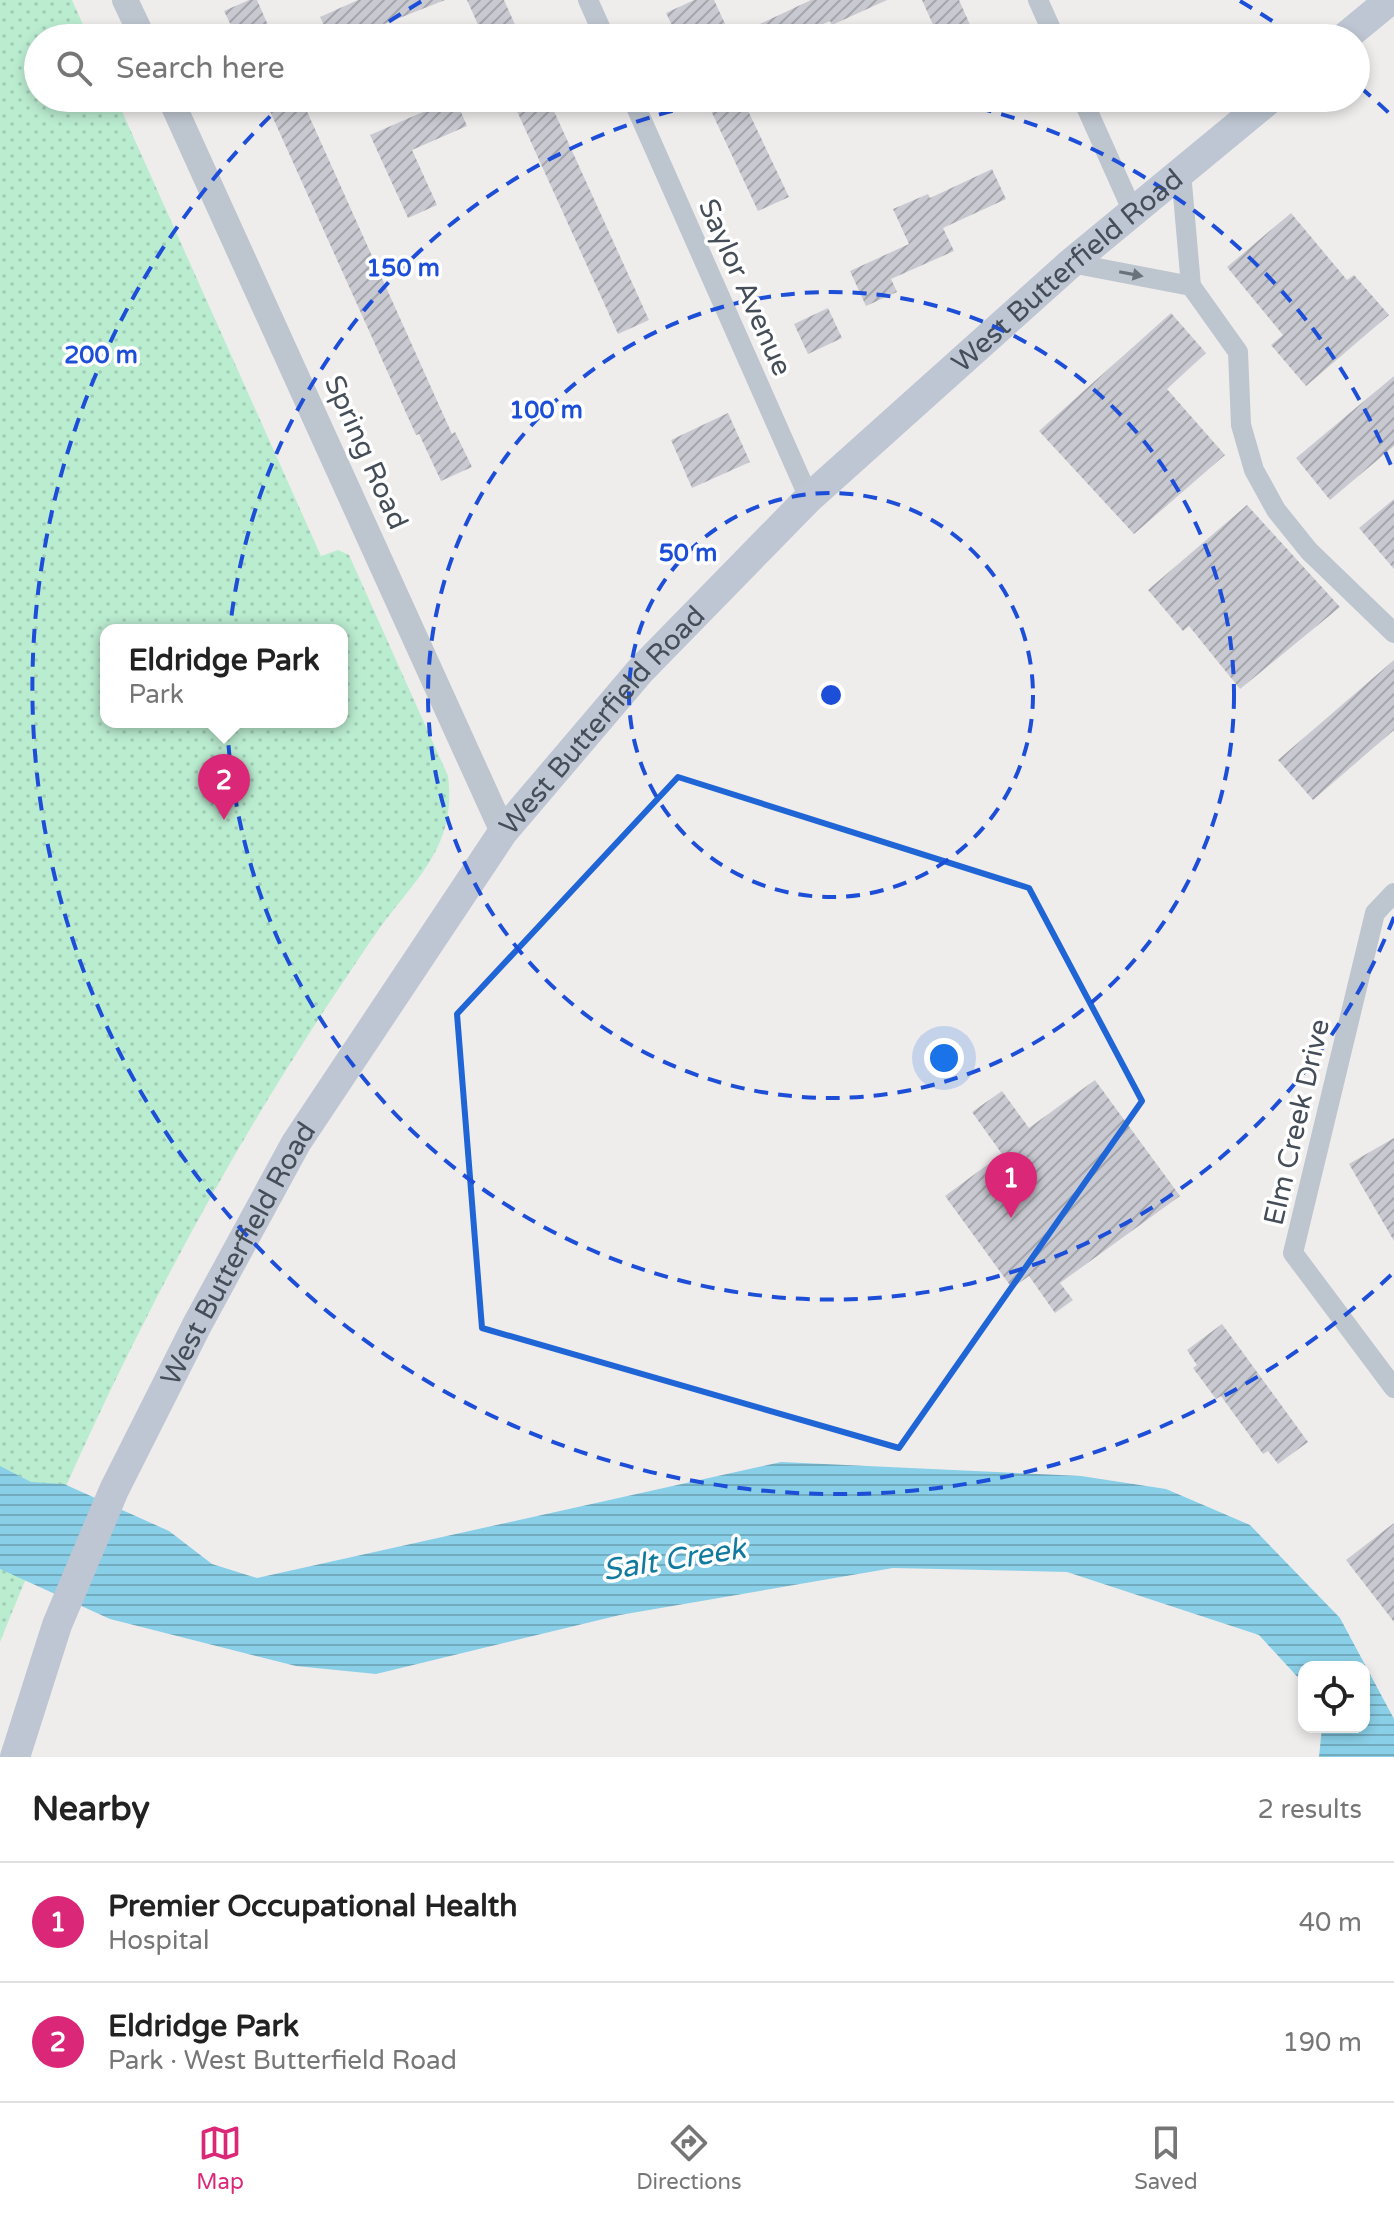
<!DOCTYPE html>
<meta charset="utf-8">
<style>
body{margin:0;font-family:"Varela Round",sans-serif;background:#f2f2f2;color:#222}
.controls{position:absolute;right:24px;bottom:24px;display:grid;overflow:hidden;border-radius:16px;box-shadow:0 4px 12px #0003}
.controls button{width:72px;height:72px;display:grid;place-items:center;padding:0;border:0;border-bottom:2px solid #e0e0e0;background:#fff;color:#222;font:40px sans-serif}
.you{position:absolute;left:944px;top:1058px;width:28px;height:28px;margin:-20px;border:6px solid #fff;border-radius:50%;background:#1a73e8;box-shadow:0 0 0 12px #1a73e833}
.badge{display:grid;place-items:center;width:52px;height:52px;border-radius:50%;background:#db2777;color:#fff;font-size:26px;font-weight:700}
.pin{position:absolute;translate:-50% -66px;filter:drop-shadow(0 2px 4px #0008)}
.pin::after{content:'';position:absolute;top:42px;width:28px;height:24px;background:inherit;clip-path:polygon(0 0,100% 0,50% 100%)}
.popup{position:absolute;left:100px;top:624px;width:248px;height:104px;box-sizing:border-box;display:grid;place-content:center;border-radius:16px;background:#fff;filter:drop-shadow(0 2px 6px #0005);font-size:26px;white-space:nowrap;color:#767676}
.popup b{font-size:30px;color:#222}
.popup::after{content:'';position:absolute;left:50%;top:100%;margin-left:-16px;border:16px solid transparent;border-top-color:#fff}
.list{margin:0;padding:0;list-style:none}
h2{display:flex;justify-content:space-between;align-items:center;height:104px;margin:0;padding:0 32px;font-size:34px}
h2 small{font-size:26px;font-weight:400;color:#767676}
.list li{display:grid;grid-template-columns:52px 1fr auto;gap:24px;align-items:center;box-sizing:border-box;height:120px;padding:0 32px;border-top:2px solid #e0e0e0}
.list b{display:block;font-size:30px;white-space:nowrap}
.list p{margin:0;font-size:26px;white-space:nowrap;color:#767676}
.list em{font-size:26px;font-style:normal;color:#767676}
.icon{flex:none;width:44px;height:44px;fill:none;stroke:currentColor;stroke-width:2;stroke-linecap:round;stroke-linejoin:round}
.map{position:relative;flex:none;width:1394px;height:1757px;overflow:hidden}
.search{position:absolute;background:#fff;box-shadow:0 4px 12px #0003;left:24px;right:24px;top:24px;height:88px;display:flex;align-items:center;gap:20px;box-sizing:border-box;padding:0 28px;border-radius:44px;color:#767676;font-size:30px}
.sheet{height:344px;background:#fff}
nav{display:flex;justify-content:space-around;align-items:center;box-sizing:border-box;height:112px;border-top:2px solid #e0e0e0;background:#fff;font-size:22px;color:#767676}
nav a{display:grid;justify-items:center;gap:4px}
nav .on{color:#db2777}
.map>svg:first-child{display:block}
</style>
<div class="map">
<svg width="1394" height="1757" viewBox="0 0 1394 1757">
<defs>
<pattern id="park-dots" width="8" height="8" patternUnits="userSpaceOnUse" patternTransform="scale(2)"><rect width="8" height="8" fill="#baecd0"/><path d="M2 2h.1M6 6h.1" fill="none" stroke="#a1ccb5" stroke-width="1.8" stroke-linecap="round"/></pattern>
<pattern id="water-rules" width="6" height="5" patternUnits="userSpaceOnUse" patternTransform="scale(2)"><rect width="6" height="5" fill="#89cfe7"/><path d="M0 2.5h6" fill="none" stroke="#72aabe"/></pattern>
<pattern id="building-hatch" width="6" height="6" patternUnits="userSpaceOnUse" patternTransform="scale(2)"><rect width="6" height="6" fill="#c9cad1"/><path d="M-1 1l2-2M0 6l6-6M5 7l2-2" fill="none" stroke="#a5a6ac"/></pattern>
</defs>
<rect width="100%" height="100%" fill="#efecec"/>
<path fill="url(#park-dots)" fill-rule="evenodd" d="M0,0H72L89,38H38V98H116L321,556L338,550L349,555L448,776C457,846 417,877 379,929C364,950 350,972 335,994C199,1198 91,1415 0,1642ZM106,630H342V722H106Z"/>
<path fill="url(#water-rules)" d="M781,1462L1081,1476L1166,1489L1250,1525L1340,1618L1394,1719V1757H1319L1322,1727H1364V1667H1304V1684L1259,1635L1067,1572L893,1568L620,1615L376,1674L296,1666L110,1619L0,1569V1466L31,1482L64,1484L169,1531L212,1564L257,1578Z"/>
<g fill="url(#building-hatch)">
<path d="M249,0H257L271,32L259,38H237L224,11Z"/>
<path d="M358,0H445L349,38H330L320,17Z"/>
<path d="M467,0H504L521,38H484Z"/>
<path d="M694,0H714L727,28L705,38H678L666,13Z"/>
<path d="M811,0H887L832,25L830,21L791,38H730Z"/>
<path d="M922,0H959L976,38H939Z"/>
<path d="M264,98H301L452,434L455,432L472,467L441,481L419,434L416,435Z"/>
<path d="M455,98L467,126L412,150L437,205L408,218L370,135Z"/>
<path d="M511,98H548L649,320L618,334Z"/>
<path d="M705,98H742L789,197L758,211Z"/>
<path d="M992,169L1006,199L943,228L954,251L891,279L897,292L866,306L850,271L909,244L893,209L928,194L930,198Z"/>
<path d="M1291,213L1347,280L1354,275L1389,315L1306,386L1271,345L1283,335L1227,267Z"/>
<path d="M828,308L842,338L808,354L794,324Z"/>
<path d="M1171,313L1206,353L1167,389L1225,455L1134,534L1039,431Z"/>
<path d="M1394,376V446L1330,500L1296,458Z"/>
<path d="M728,413L750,462L692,488L671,440Z"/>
<path d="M1394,499V569L1359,528Z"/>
<path d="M1247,505L1340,607L1240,689L1189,626L1183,631L1148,590Z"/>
<path d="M1394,660V730L1313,800L1278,760Z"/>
<path d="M1095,1080L1180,1196L1060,1283L1073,1300L1055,1313L1029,1276L1012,1288L945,1196L1002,1154L972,1112L1002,1091L1029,1128Z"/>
<path d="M1394,1138V1241L1349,1164Z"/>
<path d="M1222,1324L1308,1442L1278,1464L1268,1451L1263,1454L1221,1396L1216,1399L1193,1368L1197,1365L1187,1350Z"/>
<path d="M1394,1523V1622L1346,1560Z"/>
</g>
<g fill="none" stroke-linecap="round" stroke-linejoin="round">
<g stroke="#bdc5ce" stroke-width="20">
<path d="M588,0L605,38"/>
<path d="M1038,0L1055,38"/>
<path d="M632,98L809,498"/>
<path d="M1082,98L1133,212"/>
<path d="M1181,172L1191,286L1238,352L1241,425L1254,470L1276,510L1309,551L1394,633"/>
<path d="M1071,263L1191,286"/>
<path d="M1394,893L1375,913L1293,1253L1394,1388"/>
</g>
<g stroke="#bdc5ce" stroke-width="26">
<path d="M125,0L143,38"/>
<path d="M170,98L503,832"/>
</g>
<g stroke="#bdc6d2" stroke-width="30">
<path d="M1344,38L1390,0"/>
<path id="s1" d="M15,1757L57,1625L114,1490L197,1325L296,1143L503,832L640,671L809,498L1071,263L1271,98"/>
</g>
</g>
<defs><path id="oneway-solid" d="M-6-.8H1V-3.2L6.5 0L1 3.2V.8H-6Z" transform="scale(2)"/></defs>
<use fill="#69727b" href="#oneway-solid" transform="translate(1131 274) rotate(11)"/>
<path fill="none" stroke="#1f65d5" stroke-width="6" stroke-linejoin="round" d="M678,777L1029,888L1142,1101L899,1448L482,1328L457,1014Z"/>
<g fill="none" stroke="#1d4ed8" stroke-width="4" stroke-dasharray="14 10">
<circle cx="831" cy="695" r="202"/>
<circle cx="831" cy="695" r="403"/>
<path d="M1394 917A605 605 0 1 1 731 98M931 98A605 605 0 0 1 1394 473"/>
<path d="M1391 1275A806 806 0 1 1 286 101M369 35A806 806 0 0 1 422 1M1240 1A806 806 0 0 1 1293 35M1360 87A806 806 0 0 1 1391 115"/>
</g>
<g text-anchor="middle" stroke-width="7" stroke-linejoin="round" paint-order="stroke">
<g font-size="28" fill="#454e58" stroke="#fff">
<text dy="10" stroke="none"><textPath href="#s1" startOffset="1848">West Butterfield Road</textPath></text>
<text transform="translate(746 287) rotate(66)" y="10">Saylor Avenue</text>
<text transform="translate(367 452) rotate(66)" y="10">Spring Road</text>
<text dy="10" stroke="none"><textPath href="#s1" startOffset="1200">West Butterfield Road</textPath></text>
<text transform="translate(1296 1122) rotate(-77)" y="10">Elm Creek Drive</text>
<text dy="10" stroke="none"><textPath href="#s1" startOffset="552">West Butterfield Road</textPath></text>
</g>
<g font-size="30" font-style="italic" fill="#117a9f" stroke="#fff">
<text transform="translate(674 1559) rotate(-9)" y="10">Salt Creek</text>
</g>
</g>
<circle cx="831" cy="695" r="12" fill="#1d4ed8" stroke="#fff" stroke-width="4"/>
<g font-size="24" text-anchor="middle" font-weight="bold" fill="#1d4ed8" stroke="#fff" stroke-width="7" stroke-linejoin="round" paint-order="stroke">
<text x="403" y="276">150 m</text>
<text x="101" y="363">200 m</text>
<text x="546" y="418">100 m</text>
<text x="688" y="561">50 m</text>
</g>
</svg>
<div class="controls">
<button><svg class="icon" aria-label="locate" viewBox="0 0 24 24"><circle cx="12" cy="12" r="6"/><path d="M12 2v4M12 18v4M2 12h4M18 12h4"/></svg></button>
</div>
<div class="you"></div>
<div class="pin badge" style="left:1011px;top:1218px">1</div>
<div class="pin badge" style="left:224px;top:820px">2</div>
<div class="popup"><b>Eldridge Park</b>Park</div>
<div class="search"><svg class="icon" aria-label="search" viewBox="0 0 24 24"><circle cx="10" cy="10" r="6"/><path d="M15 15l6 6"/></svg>Search here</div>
</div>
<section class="sheet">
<h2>Nearby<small>2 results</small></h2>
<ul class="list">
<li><span class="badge">1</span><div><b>Premier Occupational Health</b><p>Hospital</p></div><em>40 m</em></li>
<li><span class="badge">2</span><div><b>Eldridge Park</b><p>Park · West Butterfield Road</p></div><em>190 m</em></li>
</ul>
</section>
<nav>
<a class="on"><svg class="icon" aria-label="map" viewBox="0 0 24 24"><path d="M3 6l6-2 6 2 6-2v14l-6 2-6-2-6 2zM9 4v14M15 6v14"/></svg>Map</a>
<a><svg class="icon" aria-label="directions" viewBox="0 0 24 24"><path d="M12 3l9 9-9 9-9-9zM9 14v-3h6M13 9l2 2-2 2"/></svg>Directions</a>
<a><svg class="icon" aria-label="saved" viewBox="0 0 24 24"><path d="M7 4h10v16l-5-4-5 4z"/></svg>Saved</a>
</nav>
